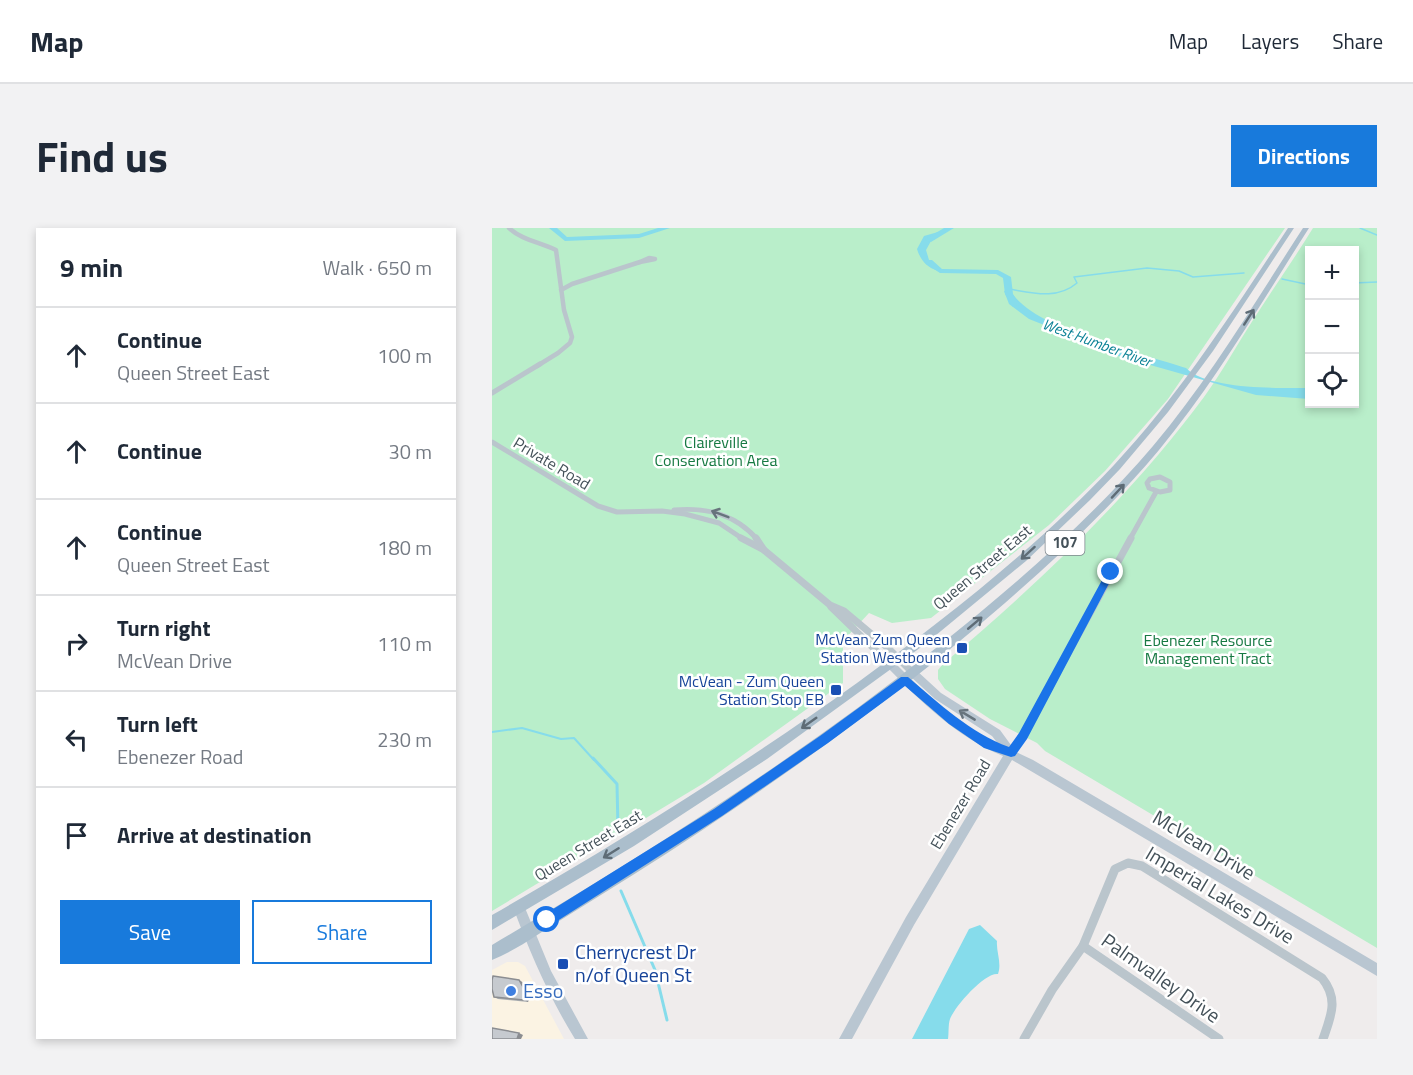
<!DOCTYPE html>
<meta charset="utf-8">
<style>
body{margin:0;font-family:"Titillium Web",sans-serif;background:#f2f2f3;color:#1f2937}
.controls{position:absolute;right:18px;top:18px;display:grid;overflow:hidden;border-radius:0px;box-shadow:0 3px 9px #0003}
.controls button{width:54px;height:54px;display:grid;place-items:center;padding:0;border:0;border-bottom:2px solid #e0e1e3;background:#fff;color:#1f2937;font:30px sans-serif}
.stop{position:absolute;width:18px;height:18px;margin:-14px;border:4px solid #1a73e8;border-radius:50%;background:#fff}
.stop.end{background:#1a73e8;border-color:#fff;box-shadow:0 2px 6px #0008}
.list{margin:0;padding:0;list-style:none}
h2{display:flex;justify-content:space-between;align-items:center;height:78px;margin:0;padding:0 24px;font-size:26px}
h2 small{font-size:20px;font-weight:400;color:#747a83}
.list li{display:grid;grid-template-columns:39px 1fr auto;gap:18px;align-items:center;box-sizing:border-box;height:96px;padding:0 24px;border-top:2px solid #e0e1e3}
.list b{display:block;font-size:22px;white-space:nowrap}
.list p{margin:0;font-size:20px;white-space:nowrap;color:#747a83}
.list em{font-size:20px;font-style:normal;color:#747a83}
.actions{display:flex;gap:12px;padding:18px 24px}
.actions a{flex:1;padding:14px 0;border:2px solid #187adc;border-radius:0px;text-align:center;font-size:21px;color:#187adc}
.actions .main{background:#187adc;color:#fff}
.icon{flex:none;width:33px;height:33px;fill:none;stroke:currentColor;stroke-width:2;stroke-linecap:round;stroke-linejoin:round}
.map{position:relative;flex:none;width:885px;height:811px;overflow:hidden;border-radius:0px}
header{display:flex;align-items:center;gap:36px;box-sizing:border-box;height:84px;padding:0 30px;background:#fff;border-bottom:2px solid #e0e1e3}
header strong{font-size:28px}
nav{display:flex;gap:33px;margin-inline-start:auto;font-size:21px}
.intro{display:flex;align-items:center;justify-content:space-between;box-sizing:border-box;height:144px;padding:0 36px}
h1{margin:0;font-size:42px}
.button{padding:15px 27px;border-radius:0px;background:#187adc;color:#fff;font-size:21px;font-weight:700}
main{display:flex;gap:36px;padding:0 36px}
aside{flex:1;background:#fff;border-radius:0px;box-shadow:0 3px 9px #0003}
.map>svg:first-child{display:block}
</style>
<header>
<strong>Map</strong>
<nav><a>Map</a><a>Layers</a><a>Share</a></nav>
</header>
<div class="intro"><h1>Find us</h1><a class="button">Directions</a></div>
<main>
<aside>
<h2>9 min<small>Walk · 650 m</small></h2>
<ul class="list">
<li><svg class="icon" aria-label="ahead" viewBox="0 0 24 24"><path d="M12 20V5M6 11l6-6 6 6"/></svg><div><b>Continue</b><p>Queen Street East</p></div><em>100 m</em></li>
<li><svg class="icon" aria-label="ahead" viewBox="0 0 24 24"><path d="M12 20V5M6 11l6-6 6 6"/></svg><div><b>Continue</b></div><em>30 m</em></li>
<li><svg class="icon" aria-label="ahead" viewBox="0 0 24 24"><path d="M12 20V5M6 11l6-6 6 6"/></svg><div><b>Continue</b><p>Queen Street East</p></div><em>180 m</em></li>
<li><svg class="icon" aria-label="right" viewBox="0 0 24 24"><path d="M7 20v-9h11M14 6l5 5-5 5"/></svg><div><b>Turn right</b><p>McVean Drive</p></div><em>110 m</em></li>
<li><svg class="icon" aria-label="left" viewBox="0 0 24 24"><path d="M17 20v-9H6M10 6l-5 5 5 5"/></svg><div><b>Turn left</b><p>Ebenezer Road</p></div><em>230 m</em></li>
<li><svg class="icon" aria-label="arrive" viewBox="0 0 24 24"><path d="M6 21V4h12l-3 4 3 4H6"/></svg><div><b>Arrive at destination</b></div></li>
</ul>
<div class="actions"><a class="main">Save</a><a>Share</a></div>
</aside>
<div class="map">
<svg width="885" height="811" viewBox="0 0 885 811">
<rect width="100%" height="100%" fill="#efecec"/>
<path fill="#fbf3e3" d="M15,734H26L33,738L72,811H0V742Z"/>
<g fill="#b9eeca" fill-rule="evenodd">
<path d="M0,0H793L676,171L613,243L557,297L439,390L400,395L377,385L351,413V455L212,555L0,683Z"/>
<path d="M821,0H885V720L553,523L545,515L498,491L453,461L446,451V442L451,436C546,356 638,269 712,169C730,144 745,117 761,92C781,61 802,31 821,0ZM818,22H862V176H818Z"/>
</g>
<g fill="#86dceb">
<path d="M446,4H454L439,13L434,22L437,32L452,44C437,42 429,34 425,21L432,8Z"/>
<path d="M517,61C542,103 647,124 694,140C716,162 787,160 817,160V171L764,167L609,123L585,110L537,91L517,76L512,63Z"/>
<path d="M488,697L505,713C504,724 510,735 506,746C493,744 463,778 458,791C456,797 457,805 456,811H420L477,701Z"/>
</g>
<g fill="none" stroke-linecap="round" stroke-linejoin="round">
<g stroke="#86dceb" stroke-width="1.5">
<path d="M868,0L885,7"/>
<path d="M790,51L818,57"/>
<path d="M862,55L885,54"/>
<path d="M517,61C541,65 565,72 585,55L582,49L655,40L687,43L701,49L752,45"/>
</g>
<path stroke="#86dceb" stroke-width="2" d="M0,504L30,500L69,511L82,510L102,532"/>
<g stroke="#86dceb" stroke-width="3">
<path d="M101,530L125,556L126,601"/>
<path d="M129,663L163,742L175,792"/>
</g>
<g fill="#86dceb" fill-rule="evenodd">
<path d="M57,0H65L75,9L147,6L166,0H178L147,10L73,13Z"/>
<path d="M452,0H462L439,14L432,12Z"/>
<path d="M434,32H440L450,41L506,42L519,49L521,66L528,77L521,79L513,66L511,50L504,46L448,45L434,36Z"/>
</g>
<g stroke="#bac5cc" stroke-width="4.5">
<path d="M17,0C30,12 47,14 64,22L72,82L80,109L78,115L66,125L45,138"/>
<path d="M157,30L163,31L148,34Z"/>
<path d="M69,62L80,56L148,34"/>
</g>
<g stroke="#bac5cc" stroke-width="5">
<path d="M0,165L48,136"/>
<path d="M0,214L106,278L125,284L170,283L193,286L227,295L251,311"/>
<path d="M668,249L678,254V262L668,264L657,260L655,255L658,251Z"/>
<path d="M182,282C215,279 243,286 265,311"/>
<path d="M638,311L664,264"/>
</g>
<g stroke="#bac5cc" stroke-width="7">
<path d="M249,310L272,322L338,377L352,383L396,420L421,445"/>
<path d="M264,310L272,322"/>
<path d="M339,379L398,436"/>
<path d="M519,524L531,508L639,310"/>
</g>
<g stroke="#bac5cc" stroke-width="9">
<path d="M591,718L727,811"/>
<path d="M532,811L560,762L591,718L623,641L636,635L650,638L830,750C847,771 839,788 831,811"/>
</g>
<g fill="#b9c6d1" fill-rule="evenodd">
<path d="M398,432L401,433C433,465 466,499 507,517L500,508L443,471L418,448L416,445L418,442H424L449,465L508,502L524,524L541,532L885,735V748L520,532L422,697L360,811H347L414,689L511,528C465,509 429,474 395,439L393,436L395,433Z"/>
<path d="M27,673L31,675L59,743L96,811H83C57,769 38,725 21,679L23,675Z"/>
</g>
<g fill="#abbecc" fill-rule="evenodd">
<path d="M796,0H802L721,123L676,184L628,241L598,272L534,333L432,417L275,531L142,618L0,702V687C126,615 248,539 365,455C456,389 545,319 622,237C689,165 742,82 796,0Z"/>
<path d="M811,0H817C769,75 724,153 667,222C620,278 567,328 513,375C417,458 314,533 209,603C164,633 118,661 72,690C49,704 25,722 0,732V717C154,626 304,531 444,420C521,359 597,293 661,218C718,150 763,74 811,0Z"/>
</g>
</g>
<path fill="#aaaeb2" d="M27,752L30,754L38,768L36,774L6,771L2,769Z"/>
<g fill="#8b8d91">
<path d="M27,752L30,754L38,768L36,774L32,772Z"/>
<path d="M27,805L31,807L29,811H25Z"/>
</g>
<g fill="#c6cacf" stroke="#8b8d91" stroke-width="1.5">
<path d="M1,748L27,752L35,766L32,772L2,769L0,761V752Z"/>
<path d="M0,800L27,805L25,811H0Z"/>
</g>
<defs><path id="oneway-shaft" d="M-6 0H5M1.5-3L5.5 0L1.5 3" fill="none" stroke-width="1.6" stroke-linecap="round" stroke-linejoin="round" transform="scale(1.5)"/></defs>
<g stroke="#5e6c76">
<use href="#oneway-shaft" transform="translate(757 89) rotate(-57)"/>
<use href="#oneway-shaft" transform="translate(626 263) rotate(-47)"/>
<use href="#oneway-shaft" transform="translate(536 325) rotate(138)"/>
<use href="#oneway-shaft" transform="translate(483 395) rotate(-40)"/>
<use href="#oneway-shaft" transform="translate(317 495) rotate(145)"/>
<use href="#oneway-shaft" transform="translate(119 625) rotate(148)"/>
</g>
<use stroke="#67747c" href="#oneway-shaft" transform="translate(228 286) rotate(-159)"/>
<use stroke="#67747d" href="#oneway-shaft" transform="translate(475 487) rotate(-149)"/>
<path fill="#1a73e8" d="M616,341H619L623,344L535,511L523,528L519,529L492,520L457,496L413,458L336,515L230,588L59,697L55,699L50,697L48,692L50,688L222,581L328,508L409,449H416C447,475 478,505 517,519L527,505Z"/>
<g fill="#1a4fb4" stroke="#fff" stroke-width="2">
<rect x="464" y="414" width="12" height="12" rx="3"/>
<rect x="338" y="456" width="12" height="12" rx="3"/>
<rect x="65" y="730" width="12" height="12" rx="3"/>
</g>
<circle fill="#3f7fe0" stroke="#fff" stroke-width="2" cx="19" cy="763" r="6"/>
<g text-anchor="middle" stroke-width="5" stroke-linejoin="round" paint-order="stroke">
<g font-size="15" font-style="italic" fill="#0c8296" stroke="#fff">
<text transform="translate(605 115) rotate(20)" y="5">West Humber River</text>
</g>
<rect fill="#fff" stroke="#7c858b" stroke-width="1.5" x="553.5" y="303" width="39" height="24" rx="4.5"/>
<g font-size="15" font-weight="bold" fill="#445159">
<text x="573" y="320">107</text>
</g>
<g font-size="16" fill="#167942" stroke="#fff">
<text x="224" y="220">Claireville<tspan x="224" dy="18">Conservation Area</tspan></text>
<text x="716" y="418">Ebenezer Resource<tspan x="716" dy="18">Management Tract</tspan></text>
</g>
<g font-size="16" fill="#445159" stroke="#fff">
<text transform="translate(60 235) rotate(31)" y="6">Private Road</text>
<text transform="translate(490 339) rotate(-40)" y="6">Queen Street East</text>
<text transform="translate(468 576) rotate(-59)" y="6">Ebenezer Road</text>
<text transform="translate(96 617) rotate(-31)" y="6">Queen Street East</text>
</g>
<g font-size="16" fill="#164399" stroke="#fff" text-anchor="end">
<text x="458" y="417">McVean Zum Queen<tspan x="458" dy="18">Station Westbound</tspan></text>
<text x="332" y="459">McVean - Zum Queen<tspan x="332" dy="18">Station Stop EB</tspan></text>
</g>
<g font-size="20" fill="#445159" stroke="#fff">
<text transform="translate(712 617) rotate(31)" y="7">McVean Drive</text>
<text transform="translate(728 667) rotate(31)" y="7">Imperial Lakes Drive</text>
<text transform="translate(669 750) rotate(35)" y="7">Palmvalley Drive</text>
</g>
<g font-size="20" fill="#164399" stroke="#fff" text-anchor="start">
<text x="83" y="731">Cherrycrest Dr<tspan x="83" dy="23">n/of Queen St</tspan></text>
</g>
<g font-size="20" fill="#366cbe" stroke="#fff" text-anchor="start">
<text x="31" y="770">Esso</text>
</g>
</g>
</svg>
<div class="controls">
<button>+</button>
<button>−</button>
<button><svg class="icon" aria-label="locate" viewBox="0 0 24 24"><circle cx="12" cy="12" r="6"/><path d="M12 2v4M12 18v4M2 12h4M18 12h4"/></svg></button>
</div>
<div class="stop" style="left:55px;top:692px"></div>
<div class="stop end" style="left:619px;top:344px"></div>
</div>
</main>
